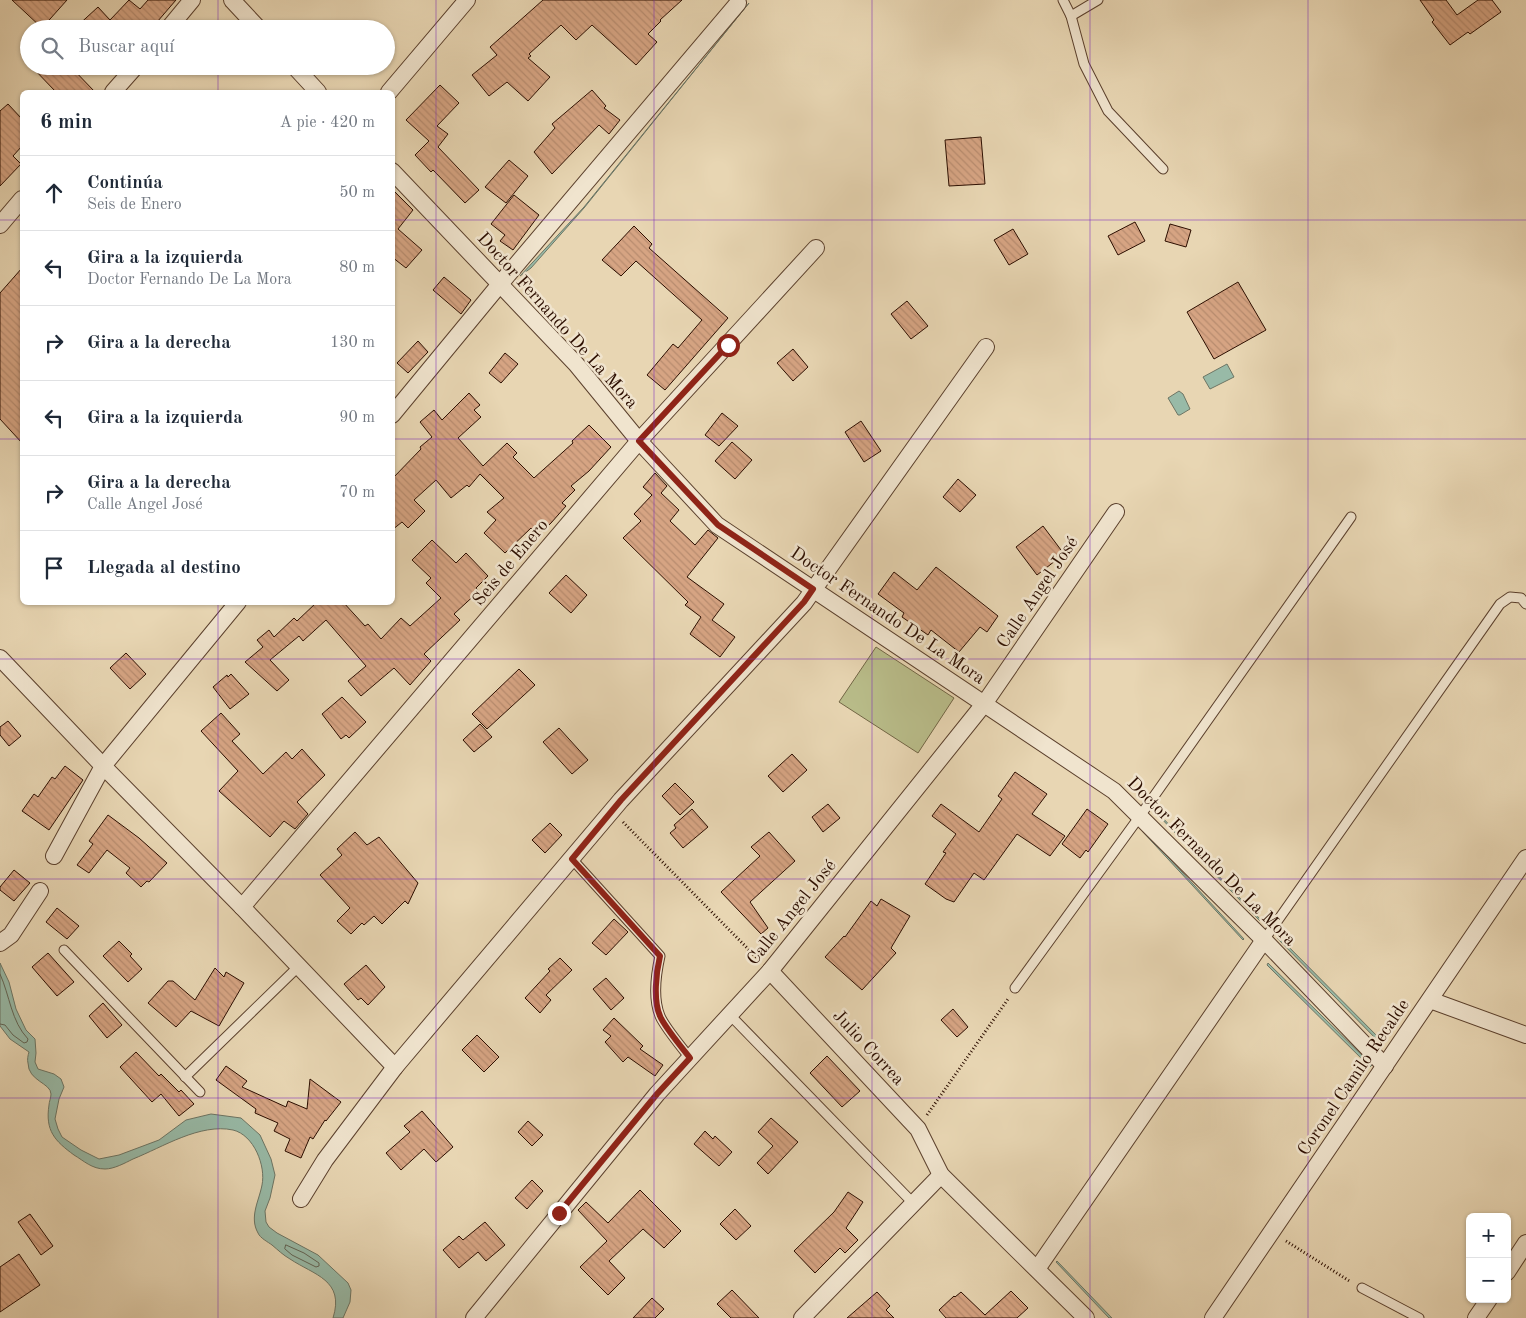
<!DOCTYPE html>
<html lang="es">
<meta charset="utf-8">
<style>
body{margin:0;font-family:"Old Standard TT",serif;background:#f6f6f7;color:#1f2937}
.controls{position:absolute;right:15px;bottom:15px;display:grid;overflow:hidden;border-radius:8px;box-shadow:0 1px 4px #0004}
.controls button{width:45px;height:45px;display:grid;place-items:center;padding:0;border:0;border-bottom:1px solid #e0e1e3;background:#fff;color:#1f2937;font:25px sans-serif}
.stop{position:absolute;width:15px;height:15px;margin:-11px;border:4px solid #8f2418;border-radius:50%;background:#fff}
.stop.end{background:#8f2418;border-color:#fff;box-shadow:0 1px 5px #0008}
.list{margin:0;padding:0;list-style:none}
h2{display:flex;justify-content:space-between;align-items:center;height:65px;margin:0;padding:0 20px;font-size:21px}
h2 small{font-size:16px;font-weight:400;color:#747a83}
.list li{display:grid;grid-template-columns:32px 1fr auto;gap:15px;align-items:center;box-sizing:border-box;height:75px;padding:0 20px;border-top:1px solid #e0e1e3}
.list b{display:block;font-size:19px;white-space:nowrap}
.list p{margin:0;font-size:16px;white-space:nowrap;color:#747a83}
.list em{font-size:16px;font-style:normal;color:#747a83}
.icon{flex:none;width:28px;height:28px;fill:none;stroke:currentColor;stroke-width:2;stroke-linecap:round;stroke-linejoin:round}
.map{position:relative;flex:none;width:1526px;height:1318px;overflow:hidden}
.search{position:absolute;background:#fff;box-shadow:0 1px 4px #0004;left:20px;top:20px;width:375px;height:55px;display:flex;align-items:center;gap:12px;box-sizing:border-box;padding:0 18px;border-radius:28px;color:#747a83;font-size:19px}
.panel{position:absolute;background:#fff;box-shadow:0 1px 4px #0004;left:20px;top:90px;width:375px;height:515px;border-radius:8px}
.map>svg:first-child{display:block}
</style>
<div class="map">
<svg width="1526" height="1318" viewBox="0 0 1526 1318">
<defs>
<pattern id="building-back-hatch" width="6" height="6" patternUnits="userSpaceOnUse" patternTransform="scale(1.25)"><rect width="6" height="6" fill="#d6a483"/><path d="M-1 5l2 2M0 0l6 6M5-1l2 2" fill="none" stroke="#b88c6f"/></pattern>
</defs>
<rect width="100%" height="100%" fill="#e8d6b3"/>
<filter id="stains"><feTurbulence type="fractalNoise" baseFrequency=".004" numOctaves="4"/><feColorMatrix values="0 0 0 0 .2 0 0 0 0 .09 0 0 0 0 .02 0 0 0 .5 -.17"/></filter>
<radialGradient id="worn" r=".72"><stop offset=".6" stop-color="#630" stop-opacity="0"/><stop offset="1" stop-color="#630" stop-opacity=".3"/></radialGradient>
<path fill="#b9bd8a" stroke="#726645" d="M876,647L954,698L918,753L839,702Z"/>
<g fill="#98baa7" stroke="#6d7564">
<path d="M749,3L584,208L531,268L520,276L584,207Z"/>
<path d="M1227,364L1234,377L1210,389L1203,377Z"/>
<path d="M1179,391L1183,394L1190,409L1180,415H1178L1168,398Z"/>
<path d="M1157,812L1261,920L1260,921L1156,813Z"/>
<path d="M1142,831H1144L1244,939L1243,940Z"/>
<path d="M1278,936L1384,1043L1382,1045L1277,938Z"/>
<path d="M0,963L9,982L16,1009L26,1030L35,1039L36,1053L35,1062L38,1069L54,1074L61,1079L64,1087L59,1099L55,1119L58,1129L62,1137L81,1150L99,1159L119,1155L159,1140L186,1120L211,1114L241,1118L260,1135L271,1159L275,1175L270,1198L265,1211L266,1222L269,1227L277,1233L318,1255L348,1283L351,1290L350,1302L343,1318H333C345,1280 314,1275 290,1259C283,1255 278,1250 272,1245C268,1242 260,1238 258,1233C249,1217 259,1201 262,1185C266,1166 254,1135 233,1130C200,1123 163,1147 133,1159C125,1163 114,1169 105,1169C92,1169 84,1161 74,1155C55,1141 45,1131 49,1105C49,1102 51,1098 51,1094C51,1083 28,1081 28,1063C27,1060 28,1055 29,1052L10,1039L0,1026Z"/>
<path d="M1268,963L1372,1065L1370,1067L1267,965Z"/>
<path d="M1057,1261L1112,1318H1109L1056,1262Z"/>
</g>
<g fill="none" stroke-linecap="round" stroke-linejoin="round">
<g stroke="#626454" stroke-width="1">
<path d="M0,974C10,996 11,1021 28,1039L27,1042L24,1043L13,1035L5,1025L0,1024"/>
<path d="M286,1245L304,1253L319,1263V1266L316,1267L292,1255L285,1249Z"/>
</g>
</g>
<g fill="url(#building-back-hatch)" stroke="#2c0e00">
<path d="M12,0H67L42,28Z"/>
<path d="M129,0L140,9L148,0H176L151,29H74L98,7L110,20Z"/>
<path d="M543,0H682L660,20L661,21L648,34L657,42L636,65L592,25L576,40L561,25L529,54L531,56L528,58L550,77L528,101L507,82L489,96L472,75L497,55L490,47Z"/>
<path d="M1420,0H1446L1457,15L1478,0H1492L1501,12L1470,34L1468,32L1450,45L1432,22L1434,20Z"/>
<path d="M31,66H70L95,92H56Z"/>
<path d="M440,85L459,103L437,126L448,134L438,147L479,190L465,203L433,170L431,172L415,155L429,141L406,120Z"/>
<path d="M592,90L606,106L604,108L620,120L609,134L599,125L552,174L534,152L555,128L552,124Z"/>
<path d="M8,104L22,119V146L13,156L21,164L0,186V111Z"/>
<path d="M981,137L985,184L949,186L945,140Z"/>
<path d="M509,160L528,176L506,203L485,187Z"/>
<path d="M392,189L413,210L398,229L422,250L406,268L392,257Z"/>
<path d="M514,195L539,215L513,250L500,241L505,235L491,224Z"/>
<path d="M1135,222L1145,241L1118,255L1108,236Z"/>
<path d="M1170,224L1191,230L1186,247L1165,241Z"/>
<path d="M634,226L652,244L649,248L728,318L665,390L647,375L673,344L678,348L702,320L636,261L621,276L602,260Z"/>
<path d="M1013,229L1028,254L1009,265L994,240Z"/>
<path d="M22,268V443L0,419V293Z"/>
<path d="M444,277L471,300L461,314L433,290Z"/>
<path d="M1238,282L1266,330L1214,359L1187,312Z"/>
<path d="M907,301L928,326L911,339L891,314Z"/>
<path d="M418,341L428,352L408,373L397,363Z"/>
<path d="M793,349L808,367L793,381L777,363Z"/>
<path d="M505,353L518,364L501,383L489,373Z"/>
<path d="M469,393L480,405L474,410L481,417L458,438L483,466L507,443L517,453L513,457L534,478L573,443L572,441L589,425L611,447L589,471L571,486L575,490L562,503L566,506L551,523L538,535L531,528L505,553L484,533L496,520L487,512L504,498L480,474L469,487L467,485L451,498L436,480L414,500L425,511L408,528L402,522L392,530V479L421,449L420,447L432,437L420,422L434,410L442,420Z"/>
<path d="M722,413L738,426L719,446L705,435Z"/>
<path d="M861,421L881,451L864,462L845,432Z"/>
<path d="M732,442L752,460L735,479L715,461Z"/>
<path d="M655,473L667,486L661,493L679,510L670,521L695,545L708,530L718,538L687,577L724,604L712,620L735,637L720,657L690,634L701,617L685,605L688,602L623,538L641,521L634,514L652,495L643,487Z"/>
<path d="M958,479L976,495L960,512L943,497Z"/>
<path d="M1043,526L1064,554L1037,575L1016,547Z"/>
<path d="M432,540L456,563L466,553L488,576L476,588L479,591L454,614L460,620L424,654L431,661L410,685L394,668L361,696L348,681L366,666L326,620L303,641L299,636L270,660L289,680L277,691L245,662L263,647L257,640L269,630L274,637L294,618L297,621L317,602H343L365,626L368,624L381,639L401,618L410,626L441,598L426,583L431,578L412,560Z"/>
<path d="M936,567L998,616L987,632L980,627L959,652L931,630L928,635L902,617L904,613L878,594L894,572L917,590Z"/>
<path d="M566,575L587,595L571,613L549,593Z"/>
<path d="M126,653L146,674L130,689L110,668Z"/>
<path d="M519,669L535,685L487,729L472,714Z"/>
<path d="M231,674L249,694L230,709L213,687L227,675L228,677Z"/>
<path d="M342,697L366,722L349,738L346,735L341,739L322,714Z"/>
<path d="M221,713L240,734L232,741L263,774L286,752L292,759L302,749L325,775L297,802L308,814L295,829L284,821L270,837L219,791L238,771L201,731Z"/>
<path d="M8,721L21,736L9,746L0,735V727Z"/>
<path d="M480,724L492,737L474,752L463,740Z"/>
<path d="M559,728L588,760L572,774L543,742Z"/>
<path d="M792,754L807,770L783,792L768,776Z"/>
<path d="M65,766L83,780L49,830L22,811L34,794L38,797L52,777L55,779Z"/>
<path d="M1015,772L1047,794L1032,814L1065,836L1050,856L1017,834L984,880L974,873L954,902L946,899L925,884L946,853L943,852L956,834L932,816L941,804L979,832L1002,799L998,796Z"/>
<path d="M675,783L694,802L680,815L662,796Z"/>
<path d="M828,804L840,818L823,832L812,817Z"/>
<path d="M692,809L708,827L683,848L670,833L676,828L674,825Z"/>
<path d="M1087,809L1108,824L1088,852L1086,850L1080,858L1062,844Z"/>
<path d="M108,815L139,838L167,863L149,882L147,881L141,887L126,873L130,868L107,850L89,873L77,865L93,844L89,841Z"/>
<path d="M550,823L562,835L545,853L532,840Z"/>
<path d="M355,832L367,845L379,837L418,883L408,904L405,901L382,924L374,916L364,925L362,923L351,934L337,921L350,908L320,875L342,855L337,849Z"/>
<path d="M769,832L795,861L750,902L768,928L761,934L721,892L760,856L751,847Z"/>
<path d="M14,870L30,883L14,901L0,890V887Z"/>
<path d="M881,899L910,916L891,948L896,953L862,990L825,957L844,936L845,937L871,901L877,906Z"/>
<path d="M57,908L79,926L67,939L46,922Z"/>
<path d="M614,919L628,932L606,955L592,943Z"/>
<path d="M119,941L132,954L130,956L142,969L128,982L103,956Z"/>
<path d="M48,953L74,982L57,996L32,967Z"/>
<path d="M560,958L572,970L546,995L551,1000L540,1013L525,998L550,971L548,969Z"/>
<path d="M366,965L385,987L368,1005L361,998L358,1000L344,984Z"/>
<path d="M215,968L224,977L226,972L244,983L219,1026L191,1011L176,1027L148,1003L168,981H173L195,1000Z"/>
<path d="M606,978L624,998L611,1010L593,989Z"/>
<path d="M103,1003L122,1025L107,1038L89,1016Z"/>
<path d="M953,1009L968,1027L957,1037L941,1020Z"/>
<path d="M614,1018L643,1046L640,1049L663,1065L655,1076L628,1057L623,1062L605,1042L611,1036L603,1030Z"/>
<path d="M477,1035L499,1057L484,1072L462,1050Z"/>
<path d="M136,1052L159,1076L161,1074L179,1092L181,1090L194,1104L179,1116L161,1094L152,1102L120,1067Z"/>
<path d="M827,1056L860,1091L842,1107L810,1073Z"/>
<path d="M226,1066L247,1081L242,1087L286,1107L288,1101L307,1109L310,1079L341,1102L326,1121L325,1120L313,1139L310,1137L301,1158L285,1151L290,1139L274,1131L278,1123L255,1113L256,1109L216,1080Z"/>
<path d="M422,1111L453,1147L436,1162L424,1149L401,1170L386,1153L410,1132L404,1126Z"/>
<path d="M771,1118L798,1142L768,1174L757,1163L773,1146L758,1132Z"/>
<path d="M528,1121L543,1135L532,1146L518,1132Z"/>
<path d="M705,1131L713,1139L715,1136L732,1152L719,1166L694,1144Z"/>
<path d="M532,1180L543,1191L527,1209L515,1198Z"/>
<path d="M640,1190L681,1231L664,1248L643,1229L609,1261L625,1278L608,1295L580,1267L607,1241L578,1210L586,1202L608,1223Z"/>
<path d="M848,1192L863,1202L846,1228L858,1240L845,1253L840,1248L815,1273L794,1251L834,1212Z"/>
<path d="M735,1209L751,1226L736,1240L720,1224Z"/>
<path d="M30,1214L53,1246L41,1255L18,1222Z"/>
<path d="M485,1222L505,1245L486,1261L478,1252L459,1268L443,1250L459,1236L463,1240Z"/>
<path d="M19,1254L40,1285L0,1312V1267Z"/>
<path d="M732,1290L759,1318H731L717,1304Z"/>
<path d="M1011,1291L1028,1308L1017,1318H946L939,1310L954,1296L955,1297L961,1292L985,1315Z"/>
<path d="M877,1292L890,1306L886,1310L894,1318H847Z"/>
<path d="M652,1298L664,1309L655,1318H633Z"/>
</g>
<g fill="none" stroke-linecap="round" stroke-linejoin="round">
<defs>
<g id="service">
<path d="M1063,0L1071,16L1084,64L1108,111L1163,169"/>
<path d="M1071,16L1098,0"/>
<path d="M572,859L660,956C656,974 653,999 660,1016C664,1026 682,1048 690,1058"/>
<path d="M1264,940L1500,604L1510,597L1521,598L1526,604"/>
<path d="M64,950L200,1092"/>
<path d="M1015,988L1140,816L1351,517"/>
<path d="M730,1015L913,1203"/>
<path d="M185,1077L298,967"/>
<path d="M1362,1288L1419,1318"/>
</g>
<g id="minor">
<path d="M232,0L259,29"/>
<path d="M168,29L192,0"/>
<path d="M294,66L318,92"/>
<path d="M113,92L136,66"/>
<path d="M389,92L467,0"/>
<path d="M392,171L576,364L639,441L717,525L1114,791L1264,940L1385,1066"/>
<path d="M0,225L22,199"/>
<path d="M392,415L500,284L738,3"/>
<path d="M0,658L103,766L242,907L395,1067"/>
<path d="M54,856L103,766L238,602"/>
<path d="M242,907L639,441L816,248"/>
<path d="M0,943L11,935L40,891"/>
<path d="M770,971L918,1129L941,1175L1086,1318"/>
<path d="M1430,1000L1526,1035"/>
<path d="M301,1199L325,1160L395,1067L621,800L804,603L986,347"/>
<path d="M1037,1269L1264,940"/>
<path d="M1507,1272L1526,1243"/>
<path d="M474,1318L657,1094L770,971L984,704L1116,512"/>
<path d="M802,1318L941,1175"/>
<path d="M1213,1318L1526,858"/>
<path d="M1476,1318L1489,1299"/>
</g>
</defs>
<use href="#service" stroke="#5b402d" stroke-width="11"/>
<use href="#minor" stroke="#5b402d" stroke-width="18"/>
<g stroke="#2c0e00" stroke-width="3" stroke-dasharray="1 2.5" stroke-linecap="butt">
<path d="M623,822L759,960"/>
<path d="M927,1115L1008,999"/>
<path d="M1286,1241L1351,1282"/>
</g>
<use href="#service" stroke="#f0e4ce" stroke-width="9"/>
<use href="#minor" stroke="#f0e4ce" stroke-width="16"/>
</g>
<g fill="none" stroke-linecap="round" stroke-linejoin="round">
<path stroke="#8f2418" stroke-width="6" d="M559,1213L657,1094L690,1058C682,1048 664,1026 660,1016C653,1000 656,973 660,956L572,859L621,800L804,602L813,589L718,525L639,441L728,345"/>
</g>
<path fill="none" stroke="#7b2cbf" stroke-width="1" stroke-opacity="0.55" d="M218,0V29M436,0V1318M654,0V1318M872,0V1318M1090,0V1318M1308,0V1318M218,66V92M0,220H22M392,220H1526M0,439H22M392,439H1526M218,602V1318M0,659H1526M0,879H1526M0,1098H1526"/>
<g text-anchor="middle" stroke-width="5" stroke-linejoin="round" paint-order="stroke">
<g font-size="18" fill="#2c0e00" stroke="#f0e4ce">
<text transform="translate(558 320) rotate(48)" y="6">Doctor Fernando De La Mora</text>
<text transform="translate(510 562) rotate(-50)" y="6">Seis de Enero</text>
<text transform="translate(1037 592) rotate(-56)" y="6">Calle Angel José</text>
<text transform="translate(888 615) rotate(34)" y="6">Doctor Fernando De La Mora</text>
<text transform="translate(1212 861) rotate(45)" y="6">Doctor Fernando De La Mora</text>
<text transform="translate(791 912) rotate(-51)" y="6">Calle Angel José</text>
<text transform="translate(869 1047) rotate(47)" y="6">Julio Correa</text>
<text transform="translate(1353 1077) rotate(-56)" y="6">Coronel Camilo Recalde</text>
</g>
</g>
<rect width="100%" height="100%" filter="url(#stains)"/>
<rect width="100%" height="100%" fill="url(#worn)"/>
</svg>
<div class="controls">
<button>+</button>
<button>−</button>
</div>
<div class="stop" style="left:728px;top:345px"></div>
<div class="stop end" style="left:559px;top:1213px"></div>
<div class="search"><svg class="icon" aria-label="search" viewBox="0 0 24 24"><circle cx="10" cy="10" r="6"/><path d="M15 15l6 6"/></svg>Buscar aquí</div>
<section class="panel">
<h2>6 min<small>A pie · 420 m</small></h2>
<ul class="list">
<li><svg class="icon" aria-label="ahead" viewBox="0 0 24 24"><path d="M12 20V5M6 11l6-6 6 6"/></svg><div><b>Continúa</b><p>Seis de Enero</p></div><em>50 m</em></li>
<li><svg class="icon" aria-label="left" viewBox="0 0 24 24"><path d="M17 20v-9H6M10 6l-5 5 5 5"/></svg><div><b>Gira a la izquierda</b><p>Doctor Fernando De La Mora</p></div><em>80 m</em></li>
<li><svg class="icon" aria-label="right" viewBox="0 0 24 24"><path d="M7 20v-9h11M14 6l5 5-5 5"/></svg><div><b>Gira a la derecha</b></div><em>130 m</em></li>
<li><svg class="icon" aria-label="left" viewBox="0 0 24 24"><path d="M17 20v-9H6M10 6l-5 5 5 5"/></svg><div><b>Gira a la izquierda</b></div><em>90 m</em></li>
<li><svg class="icon" aria-label="right" viewBox="0 0 24 24"><path d="M7 20v-9h11M14 6l5 5-5 5"/></svg><div><b>Gira a la derecha</b><p>Calle Angel José</p></div><em>70 m</em></li>
<li><svg class="icon" aria-label="arrive" viewBox="0 0 24 24"><path d="M6 21V4h12l-3 4 3 4H6"/></svg><div><b>Llegada al destino</b></div></li>
</ul>
</section>
</div>
